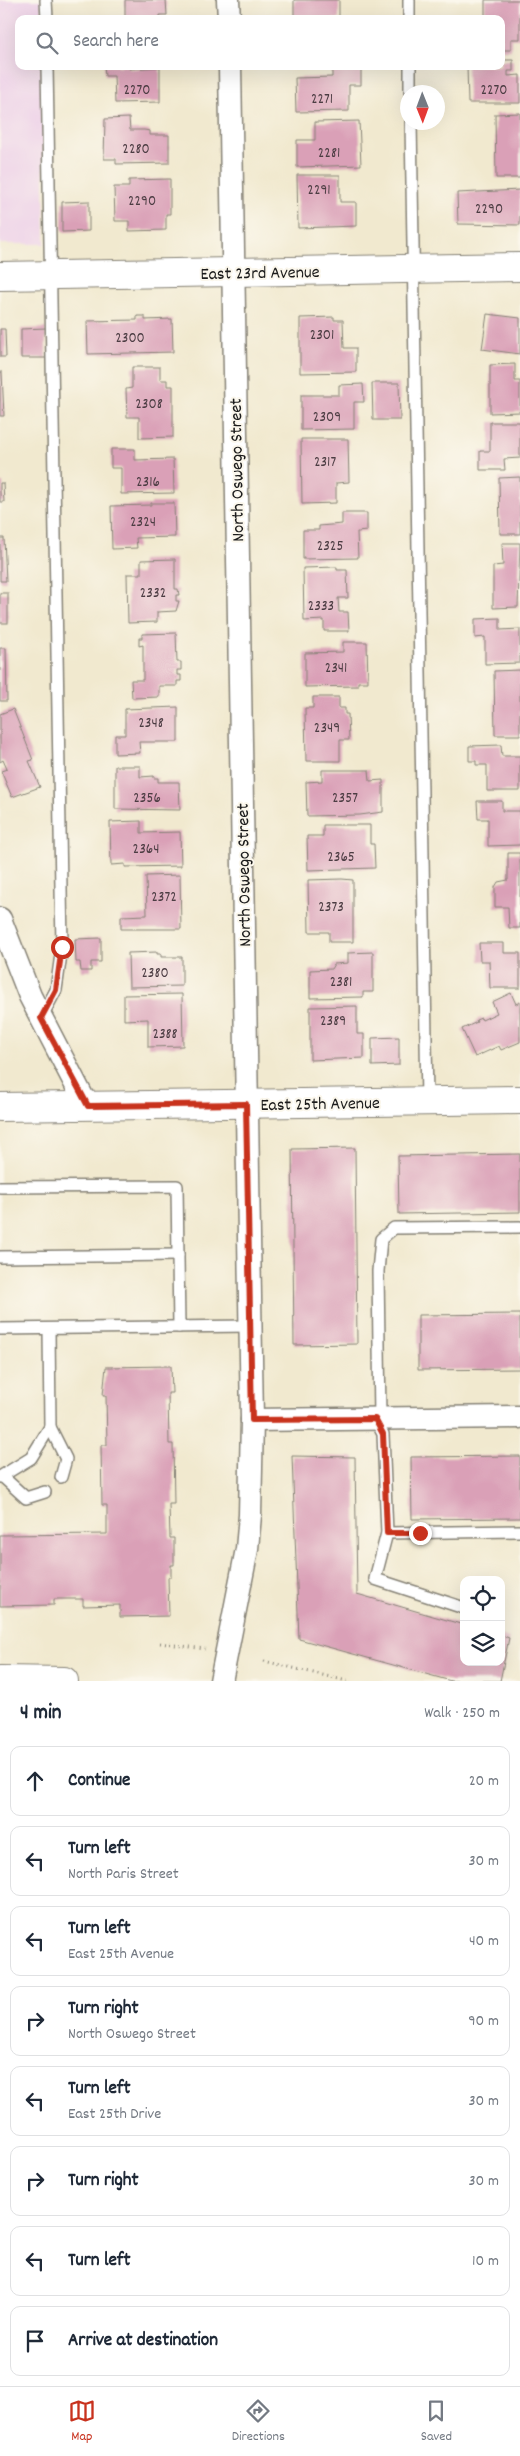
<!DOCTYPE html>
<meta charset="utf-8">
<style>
body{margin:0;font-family:Dekko,sans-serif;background:#f2f2f3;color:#1f2937}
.controls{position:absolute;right:15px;bottom:15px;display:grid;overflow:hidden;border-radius:10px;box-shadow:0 5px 20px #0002}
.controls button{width:45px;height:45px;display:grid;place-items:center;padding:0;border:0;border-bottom:1px solid #e0e1e3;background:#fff;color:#1f2937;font:25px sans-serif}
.compass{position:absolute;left:400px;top:85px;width:45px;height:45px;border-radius:50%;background:#fff;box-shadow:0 5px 20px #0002;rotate:179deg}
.stop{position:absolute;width:15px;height:15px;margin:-11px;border:4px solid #c8321e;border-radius:50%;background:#fff}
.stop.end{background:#c8321e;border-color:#fff;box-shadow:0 1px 5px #0008}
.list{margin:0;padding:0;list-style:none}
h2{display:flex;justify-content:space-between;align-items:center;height:65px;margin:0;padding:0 20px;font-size:21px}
h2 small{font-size:16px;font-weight:400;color:#747a83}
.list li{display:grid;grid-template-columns:32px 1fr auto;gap:15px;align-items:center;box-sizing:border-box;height:70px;margin:0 10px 10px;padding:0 10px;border:1px solid #e0e1e3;border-radius:10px}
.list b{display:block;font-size:19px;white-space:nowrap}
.list p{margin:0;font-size:16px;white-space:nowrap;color:#747a83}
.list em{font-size:16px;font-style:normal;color:#747a83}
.icon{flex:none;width:28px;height:28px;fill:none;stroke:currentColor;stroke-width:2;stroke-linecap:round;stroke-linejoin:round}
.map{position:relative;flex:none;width:520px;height:1681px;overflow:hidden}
.search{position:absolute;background:#fff;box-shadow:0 5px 20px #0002;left:15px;right:15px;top:15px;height:55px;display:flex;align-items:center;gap:12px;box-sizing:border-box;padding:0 18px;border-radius:10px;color:#747a83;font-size:19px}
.sheet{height:705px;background:#fff}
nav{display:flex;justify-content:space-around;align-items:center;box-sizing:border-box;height:70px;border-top:1px solid #e0e1e3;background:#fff;font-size:14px;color:#747a83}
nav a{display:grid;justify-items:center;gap:2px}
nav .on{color:#c8321e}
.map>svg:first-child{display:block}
</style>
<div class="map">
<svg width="520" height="1681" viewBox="0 0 520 1681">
<rect width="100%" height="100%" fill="#fbf7ec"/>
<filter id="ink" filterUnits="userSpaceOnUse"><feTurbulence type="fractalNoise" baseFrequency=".02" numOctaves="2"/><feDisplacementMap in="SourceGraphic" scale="10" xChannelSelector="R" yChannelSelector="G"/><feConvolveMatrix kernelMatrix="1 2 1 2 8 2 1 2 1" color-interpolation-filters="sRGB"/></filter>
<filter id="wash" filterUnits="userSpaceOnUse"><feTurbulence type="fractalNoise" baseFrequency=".0096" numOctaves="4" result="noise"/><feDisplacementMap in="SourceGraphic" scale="20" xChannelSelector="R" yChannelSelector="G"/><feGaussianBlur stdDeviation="1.12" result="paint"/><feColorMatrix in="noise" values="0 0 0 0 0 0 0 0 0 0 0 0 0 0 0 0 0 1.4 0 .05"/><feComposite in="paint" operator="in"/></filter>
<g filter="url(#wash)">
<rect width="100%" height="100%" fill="#f1e9cf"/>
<path fill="#edd0e8" d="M0,0H41L42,19H19V66H42L45,244H0Z"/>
<g id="blocks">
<g fill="#daa0b7">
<path d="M125,0H166L167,15H160V19H125Z"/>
<rect x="294" y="0" width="45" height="19"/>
<path d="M485,0H520V39H511V50H501V19H485Z"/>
<path d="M501,60H513V71H508V76L520,75V103H468L467,66H501Z"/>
<path d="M104,66H129V69L160,67V102L115,103L114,76H105Z"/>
<path d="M332,66H361V85H349V111L296,112L295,78L332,77Z"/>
<path d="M520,113V178H496L495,114Z"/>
<path d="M129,118L130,130H144L150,131V135H169V163L116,164V159H104L105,119Z"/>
<path d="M359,121L361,165L297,167V140H315V122Z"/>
<path d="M297,175H340V202H356V226L298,228Z"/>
<path d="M170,179V214H166V230L129,231V221H115L114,187H129V180Z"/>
<path d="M520,190V225L458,224L457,193Z"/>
<path d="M89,201V231L62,232V202Z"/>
<path d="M487,314L520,318V354L482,349Z"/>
<path d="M137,316H145V320L172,319L173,352L88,354L87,321L137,320Z"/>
<path d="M334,317V320H343L344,348H356V372L300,373V318Z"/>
<path d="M46,328V358H21V329Z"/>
<path d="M0,329H5L6,357H0Z"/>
<path d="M515,364V381H520V412L490,413V365Z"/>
<path d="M132,367H160V380H167V386H173V437L139,438V417H127L126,389L132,388Z"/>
<path d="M0,372H2L4,416H0Z"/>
<path d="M372,383H399L400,420H373Z"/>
<path d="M363,384L364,402H354V429L301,430V395H339V385Z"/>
<path d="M490,422H520V458L504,459L505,470H480V451H490Z"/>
<path d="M301,439H348L349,482L336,483V503L302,504Z"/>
<path d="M111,449H135V460L173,459L174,493L121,494V468H111Z"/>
<path d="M520,477V534H500L499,478Z"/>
<path d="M0,483H3L4,502H0Z"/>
<path d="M151,503H174L175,537L136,538L137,548L112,549L111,506L151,505Z"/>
<path d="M342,513H367V531L357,532L358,558L303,559V530H319V526L342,524Z"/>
<path d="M0,538H4L6,581H0Z"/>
<path d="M502,543H520L518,607L493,608V566L503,565Z"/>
<path d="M175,559V589H178L179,595H176V601H179L176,611L157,612V622L128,623L127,574H141V560Z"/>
<path d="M337,567V570H347L348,598H338L339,612H348L349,631H324V620L304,621L303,568Z"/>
<rect x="0" y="593" width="8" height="30"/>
<path d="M500,618V630L520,629V663L485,664V637L475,638V619Z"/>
<path d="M176,633L177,662H181V670H177V675H181V681H177V686H159V697L132,698L131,680H143V645L139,646V638H142V634Z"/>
<path d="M343,642H367L368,682H358V686L305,687V653L343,652Z"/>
<path d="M0,648H6L7,701H0Z"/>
<path d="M520,670V735H495L494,671Z"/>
<path d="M313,697H339V708H345V714H348L349,740H340V761H306L305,708H313Z"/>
<path d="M178,707V742H139L140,753L115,754V735H125V709Z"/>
<path d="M13,709L33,760L29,761L40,787L12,797L1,771L7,769L3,760L0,762V714Z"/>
<path d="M501,745L502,756H520V791H487V765H476V761H469V746Z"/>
<path d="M115,766H140V777L154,776V778H158V782H179L180,810L115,809Z"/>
<path d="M322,770H369L370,781L383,780V812L360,815L307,816L306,782L322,781Z"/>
<path d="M477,801H502V811H520V845L488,846V819H478Z"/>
<path d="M141,821V833L180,832L181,866L125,867V864L111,865L110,822Z"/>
<path d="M323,825H370V844H374L375,868L308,870L307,836H323Z"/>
<path d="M508,853H520V928H509L508,907H495V887L498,882L508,880Z"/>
<path d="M180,875L181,929H121V916L147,915L146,876Z"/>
<path d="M342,879L353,880V942H329V932H309L308,880Z"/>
<path d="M101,938V962H91V971H81L80,962H76L75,939Z"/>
<path d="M479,943H504V953H520V988H490L489,961H480Z"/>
<path d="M157,952V954H161V957H182V986L129,987L128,953Z"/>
<path d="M373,952V992H363V997L310,998V970L331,969L334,964L348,963V953Z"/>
<path d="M511,993L516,1004L520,1002V1042L501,1050L499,1046L475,1057L462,1029L477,1022L476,1020L481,1018L482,1020L497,1013L492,1002Z"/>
<path d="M182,994L183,1046L148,1047V1019L124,1020V995Z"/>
<path d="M357,1006V1034H364V1058L310,1060V1007Z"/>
<path d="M399,1037V1065L372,1066V1038Z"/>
<path d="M355,1148L357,1344L294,1345L292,1149Z"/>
<path d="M520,1154V1212L399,1214L398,1156Z"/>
<path d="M520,1314V1369L418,1370V1315Z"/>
<path d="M171,1366L172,1393H168L169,1444H173L174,1504H169L170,1538H174V1565H171V1577H168L169,1616L120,1617V1605L83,1606V1599H54V1605L0,1606V1535L107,1534V1505H102L101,1445H107L106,1395H103L106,1367Z"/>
<path d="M292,1456L355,1457L357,1594L464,1625V1662H501V1635L509,1638L500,1681H451L299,1639Z"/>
<path d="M520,1456V1518L412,1519L411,1457Z"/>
</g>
</g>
</g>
<g filter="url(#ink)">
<use href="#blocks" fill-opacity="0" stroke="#868276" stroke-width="1"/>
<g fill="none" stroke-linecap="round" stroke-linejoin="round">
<defs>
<g id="service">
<path d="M46,0L47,19"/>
<path d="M409,0V19"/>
<path d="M410,66V92"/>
<path d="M411,122L427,1101"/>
<path d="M41,1018L56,990L62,947L47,66"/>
<path d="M0,1187L177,1186L179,1327"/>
<path d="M0,1257L178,1255"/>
<path d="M0,1329L250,1326"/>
<path d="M375,1419L383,1434L387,1533L375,1579L464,1608"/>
<path d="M380,1419L378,1271L381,1239L394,1228L520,1227"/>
<path d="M50,1427L66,1459L61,1477"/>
<path d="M0,1477L31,1458L50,1427L49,1329"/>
<path d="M3,1477L26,1498L45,1492"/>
<path d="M387,1533L520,1531"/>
</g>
<g id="minor">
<path d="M228,0L229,19"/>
<path d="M0,919L30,996L87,1106"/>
<path d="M252,1420L520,1417"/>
<path d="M221,1681L247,1549L250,1515L252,1420L230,66"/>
</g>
<g id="tertiary">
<path d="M0,276L520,267"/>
<path d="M0,1107L520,1100"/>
</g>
<path id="secondary" d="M0,1680L64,1681"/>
</defs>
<use href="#service" stroke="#868276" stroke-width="14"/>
<use href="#minor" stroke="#868276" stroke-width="25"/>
<use href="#tertiary" stroke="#868276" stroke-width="30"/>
<use href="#secondary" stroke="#868276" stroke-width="30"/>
<g stroke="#868276" stroke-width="3" stroke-dasharray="1 4" stroke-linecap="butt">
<path d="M160,1643L205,1649"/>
<path d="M264,1661L347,1681"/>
</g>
<use href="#service" stroke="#fff" stroke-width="11"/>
<use href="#minor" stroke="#fff" stroke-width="22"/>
<use href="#tertiary" stroke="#fff" stroke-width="28"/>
<use href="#secondary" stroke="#fff" stroke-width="28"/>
</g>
</g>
<g fill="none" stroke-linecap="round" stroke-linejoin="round" filter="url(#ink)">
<path stroke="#c8321e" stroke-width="6" d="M62,947L56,990L41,1018L88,1106L246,1104L252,1420L375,1419L383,1434L387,1533H420"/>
</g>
<g text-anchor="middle" stroke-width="4" stroke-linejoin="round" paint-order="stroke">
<g font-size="15" fill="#4c3d43">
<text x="137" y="94">2270</text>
<text x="494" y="94">2270</text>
<text x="322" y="103">2271</text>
<text x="136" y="153">2280</text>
<text x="329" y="157">2281</text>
<text x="319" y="194">2291</text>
<text x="142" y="205">2290</text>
<text x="489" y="213">2290</text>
<text x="322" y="339">2301</text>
<text x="130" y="342">2300</text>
<text x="149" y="408">2308</text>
<text x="327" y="421">2309</text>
<text x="325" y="466">2317</text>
<text x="148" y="486">2316</text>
<text x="143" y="526">2324</text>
<text x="330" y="550">2325</text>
<text x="153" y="597">2332</text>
<text x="321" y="610">2333</text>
<text x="336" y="672">2341</text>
<text x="151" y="727">2348</text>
<text x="327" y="732">2349</text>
<text x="147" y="802">2356</text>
<text x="345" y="802">2357</text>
<text x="146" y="853">2364</text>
<text x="341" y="861">2365</text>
<text x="164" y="901">2372</text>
<text x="331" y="911">2373</text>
<text x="155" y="977">2380</text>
<text x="341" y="986">2381</text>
<text x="333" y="1025">2389</text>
<text x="165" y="1038">2388</text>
</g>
<g font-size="18" fill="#1c1c1c" stroke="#fbf7ec">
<text transform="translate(260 272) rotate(-1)" y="6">East 23rd Avenue</text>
<text transform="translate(236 470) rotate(-91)" y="6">North Oswego Street</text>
<text transform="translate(243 875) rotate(-91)" y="6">North Oswego Street</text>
<text transform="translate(320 1103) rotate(-1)" y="6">East 25th Avenue</text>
</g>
</g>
</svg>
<div class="controls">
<button><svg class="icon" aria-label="locate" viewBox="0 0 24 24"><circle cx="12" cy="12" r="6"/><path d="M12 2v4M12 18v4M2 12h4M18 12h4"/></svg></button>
<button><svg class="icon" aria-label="layers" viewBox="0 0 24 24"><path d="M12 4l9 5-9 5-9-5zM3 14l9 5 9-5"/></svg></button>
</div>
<svg class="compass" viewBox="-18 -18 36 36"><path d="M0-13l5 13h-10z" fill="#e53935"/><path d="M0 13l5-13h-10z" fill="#747a83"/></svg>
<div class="stop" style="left:62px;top:947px"></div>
<div class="stop end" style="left:420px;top:1533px"></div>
<div class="search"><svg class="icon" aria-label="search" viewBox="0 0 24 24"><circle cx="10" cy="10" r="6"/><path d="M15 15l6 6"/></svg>Search here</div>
</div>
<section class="sheet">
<h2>4 min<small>Walk · 250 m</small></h2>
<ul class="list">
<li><svg class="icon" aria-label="ahead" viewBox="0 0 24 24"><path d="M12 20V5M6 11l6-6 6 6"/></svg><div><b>Continue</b></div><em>20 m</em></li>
<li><svg class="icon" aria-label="left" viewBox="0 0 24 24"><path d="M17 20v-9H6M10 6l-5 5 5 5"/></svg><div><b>Turn left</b><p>North Paris Street</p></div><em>30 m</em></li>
<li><svg class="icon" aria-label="left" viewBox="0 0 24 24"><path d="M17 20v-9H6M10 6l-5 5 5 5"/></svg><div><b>Turn left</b><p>East 25th Avenue</p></div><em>40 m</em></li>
<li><svg class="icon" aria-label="right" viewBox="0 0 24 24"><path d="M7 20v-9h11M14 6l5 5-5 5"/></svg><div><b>Turn right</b><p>North Oswego Street</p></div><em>90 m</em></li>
<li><svg class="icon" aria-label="left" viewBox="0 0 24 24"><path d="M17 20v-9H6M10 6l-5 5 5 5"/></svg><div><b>Turn left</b><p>East 25th Drive</p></div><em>30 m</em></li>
<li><svg class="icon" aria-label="right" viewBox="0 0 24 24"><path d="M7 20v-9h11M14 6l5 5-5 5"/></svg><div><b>Turn right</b></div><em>30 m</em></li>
<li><svg class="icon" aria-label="left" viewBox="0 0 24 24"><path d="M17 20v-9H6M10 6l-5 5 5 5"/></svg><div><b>Turn left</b></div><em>10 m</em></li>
<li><svg class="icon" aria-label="arrive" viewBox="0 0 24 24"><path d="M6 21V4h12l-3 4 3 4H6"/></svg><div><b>Arrive at destination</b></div></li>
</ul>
</section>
<nav>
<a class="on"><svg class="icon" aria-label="map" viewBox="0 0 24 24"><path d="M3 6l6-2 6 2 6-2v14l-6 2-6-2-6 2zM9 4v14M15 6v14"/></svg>Map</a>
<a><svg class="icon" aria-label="directions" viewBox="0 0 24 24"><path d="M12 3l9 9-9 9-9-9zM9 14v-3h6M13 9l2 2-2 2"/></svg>Directions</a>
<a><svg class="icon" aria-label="saved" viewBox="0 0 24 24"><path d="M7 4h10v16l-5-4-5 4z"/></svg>Saved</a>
</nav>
